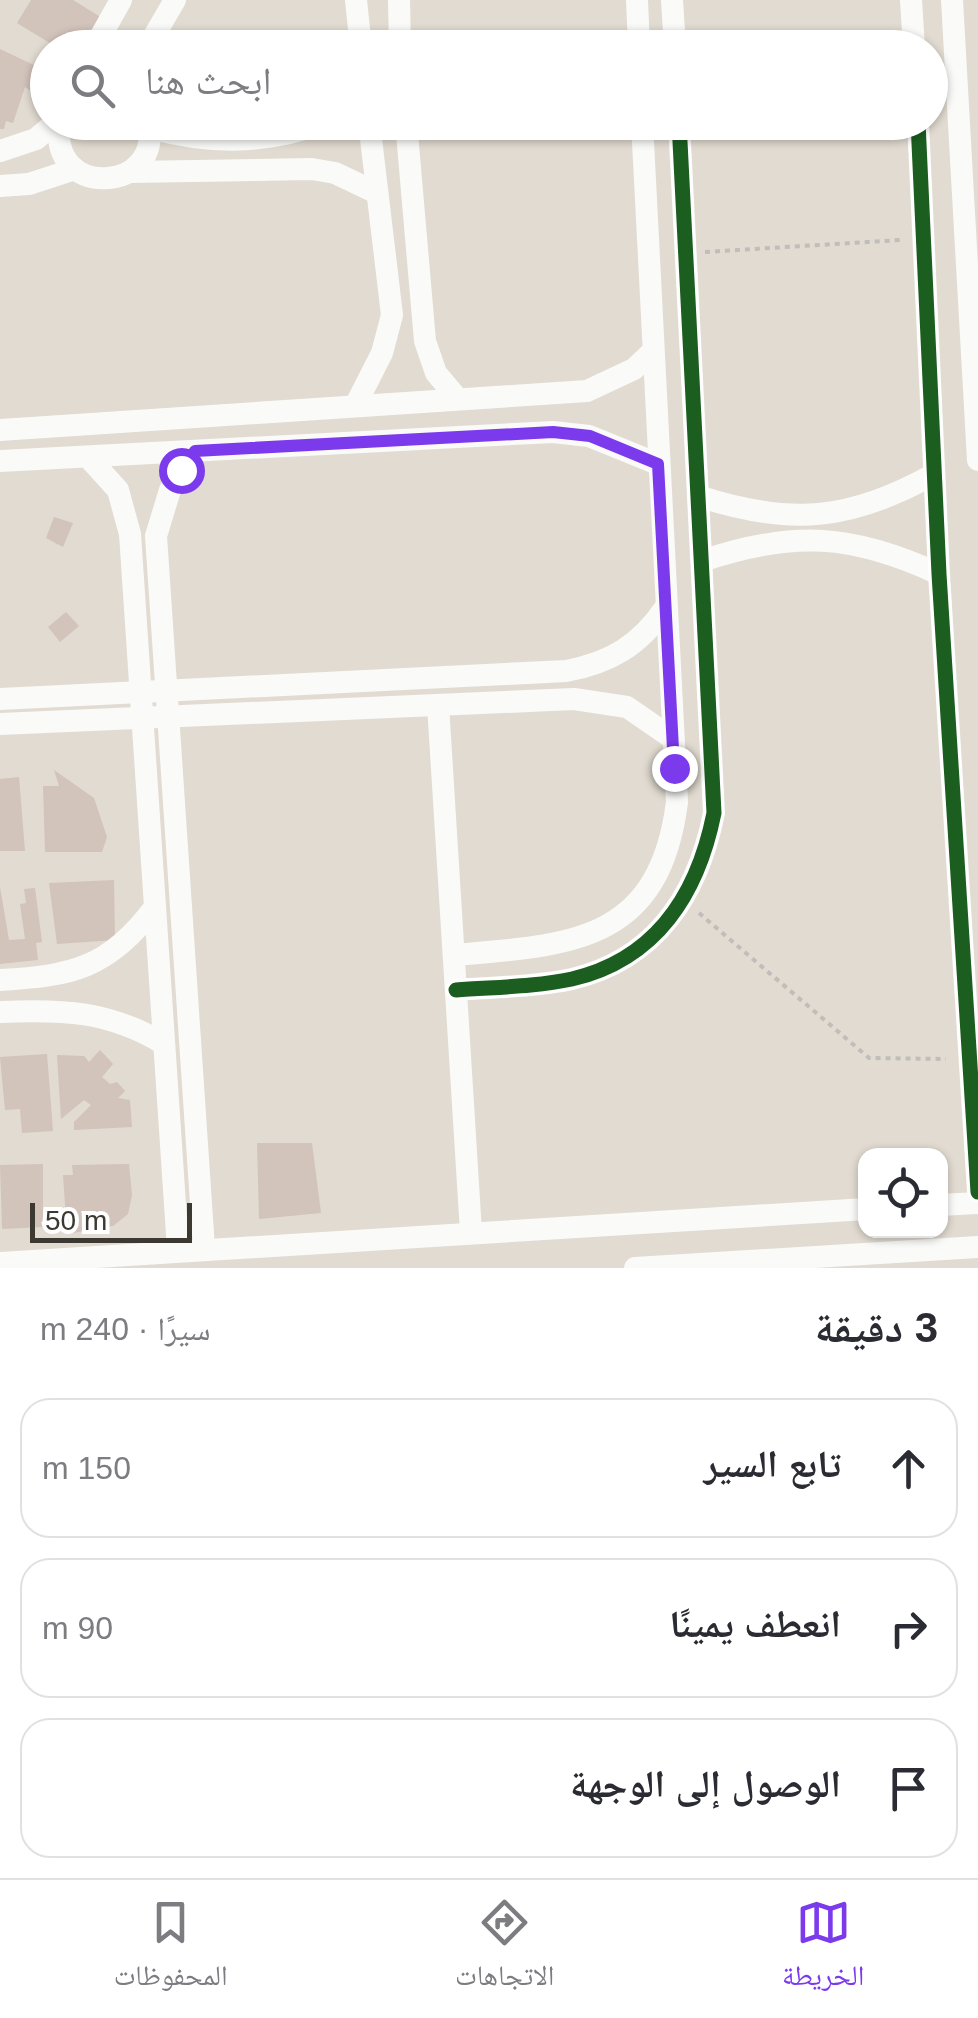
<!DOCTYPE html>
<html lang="ar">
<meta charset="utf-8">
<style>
body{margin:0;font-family:Helvetica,"Noto Naskh Arabic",sans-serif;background:#f7f7f7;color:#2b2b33;direction:rtl}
.controls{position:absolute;right:30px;bottom:30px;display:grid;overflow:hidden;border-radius:20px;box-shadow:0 2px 8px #0004}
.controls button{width:90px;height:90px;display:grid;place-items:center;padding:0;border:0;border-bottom:2px solid #e1e1e2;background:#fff;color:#2b2b33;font:50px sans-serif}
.scale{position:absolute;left:30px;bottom:25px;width:162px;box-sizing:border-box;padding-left:10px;border:5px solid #3c3932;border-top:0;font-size:28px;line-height:35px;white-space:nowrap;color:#3c3932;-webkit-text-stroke:8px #fff;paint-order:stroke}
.stop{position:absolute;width:30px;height:30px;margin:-22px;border:8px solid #7c3aed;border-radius:50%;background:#fff}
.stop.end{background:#7c3aed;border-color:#fff;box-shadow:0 2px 10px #0008}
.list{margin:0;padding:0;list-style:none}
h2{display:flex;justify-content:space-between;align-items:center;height:130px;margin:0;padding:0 40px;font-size:42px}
h2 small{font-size:32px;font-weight:400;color:#7c7c81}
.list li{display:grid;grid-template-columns:65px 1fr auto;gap:30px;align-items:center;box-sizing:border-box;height:140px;margin:0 20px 20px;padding:0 20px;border:2px solid #e1e1e2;border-radius:30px}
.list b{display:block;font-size:38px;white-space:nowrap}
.list em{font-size:32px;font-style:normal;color:#7c7c81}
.icon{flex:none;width:55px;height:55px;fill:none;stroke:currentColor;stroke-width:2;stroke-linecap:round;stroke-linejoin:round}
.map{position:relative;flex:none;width:978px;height:1268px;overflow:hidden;direction:ltr}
.search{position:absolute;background:#fff;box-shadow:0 2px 8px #0004;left:30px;right:30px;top:30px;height:110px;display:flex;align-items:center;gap:25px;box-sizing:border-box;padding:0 35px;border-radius:55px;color:#7c7c81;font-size:38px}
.sheet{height:610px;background:#fff}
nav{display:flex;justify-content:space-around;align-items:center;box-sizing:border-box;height:140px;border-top:2px solid #e1e1e2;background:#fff;font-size:28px;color:#7c7c81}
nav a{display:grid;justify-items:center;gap:5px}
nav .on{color:#7c3aed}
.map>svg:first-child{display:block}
</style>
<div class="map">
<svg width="978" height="1268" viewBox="0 0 978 1268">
<rect width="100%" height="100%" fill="#e1dbd1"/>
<g fill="#d2c3bb">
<path d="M31,0H73L102,18L94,33L90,29L80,44L89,48H58L17,23Z"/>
<path d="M0,49L38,67L33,76L44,81L39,97L25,87L13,123L6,121L4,129H0Z"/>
<path d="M54,517L73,523L63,547L46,538Z"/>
<path d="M66,612L79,626L60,642L48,627Z"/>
<path d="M54,770L94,798L107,837L102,852H45L43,786H59Z"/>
<path d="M19,777L25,851H0V779Z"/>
<path d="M114,880L115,940L57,944L49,883Z"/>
<path d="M0,887L9,940L25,939L20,904L26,903L24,889L35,888L42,942L36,943L38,960L0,964Z"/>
<path d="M100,1050L113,1064L102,1077L110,1084L117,1082L125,1091L118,1098L130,1100L132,1127L74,1130V1122L91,1105L84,1100L61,1119L57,1055L84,1056L89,1062Z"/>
<path d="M47,1054L53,1131L22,1133L20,1109L5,1110L0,1057Z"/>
<path d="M257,1143H312L321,1213L259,1219Z"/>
<path d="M43,1164V1227L2,1229L0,1165Z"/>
<path d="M129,1164L132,1195L128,1214L113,1226L67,1234L63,1175H73L72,1165Z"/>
</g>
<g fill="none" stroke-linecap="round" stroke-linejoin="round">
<g stroke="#c0bdba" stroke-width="4" stroke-dasharray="5 5" stroke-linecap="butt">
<path d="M705,252L900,240"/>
<path d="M699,913L869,1058L946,1059"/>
</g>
<g stroke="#fafaf8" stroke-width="22">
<path d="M356,0L361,48"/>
<path d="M399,0L400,48"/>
<path d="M637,0L639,48"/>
<path d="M672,0L675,48"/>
<path d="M911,0L914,48"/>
<path d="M952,0L978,460"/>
<path d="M94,48L121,0"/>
<path d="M147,48L175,0"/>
<path d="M60,122C47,201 165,193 148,122"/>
<path d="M406,122L425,341L436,373L458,399"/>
<path d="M918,122L939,574L978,1192"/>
<path d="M150,128C211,144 265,145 325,122"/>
<path d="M0,151L36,139L56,122"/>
<path d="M131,172L312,169L335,173L377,193"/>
<path d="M0,186L29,184L75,169"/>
<path d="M355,406L382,353L392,315L369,122"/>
<path d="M0,430L587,391L634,369L653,351"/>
<path d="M195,451L170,490L156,536L204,1248"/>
<path d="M88,457L118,490L130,534L178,1249"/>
<path d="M0,461L553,432L589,436L658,464"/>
<path d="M698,496C790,526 850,521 934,474"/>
<path d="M702,561C793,530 853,534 939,574"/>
<path d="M0,699L566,671C610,663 640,645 665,608"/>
<path d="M438,705L471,1232"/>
<path d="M0,724L574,699L627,707L672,738"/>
<path d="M454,955C571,945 659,943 677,802L642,122"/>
<path d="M0,980C72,976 109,968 154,908"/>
<path d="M456,990C494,987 535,987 572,979C657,959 698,893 714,813L679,122"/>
<path d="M0,1012C62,1009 110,1011 164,1044"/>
<path d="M940,1205L978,1203"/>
<path d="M0,1263L866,1209"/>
<path d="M635,1268L978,1247"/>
</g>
<defs>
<g id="cycleway">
<path d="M918,122L939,574L978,1192"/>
<path d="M456,990C494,987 535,987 572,979C657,959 698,893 714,813L679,122"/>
</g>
</defs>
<use href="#cycleway" stroke="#fff" stroke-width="21"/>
<use href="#cycleway" stroke="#1b5e20" stroke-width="15"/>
</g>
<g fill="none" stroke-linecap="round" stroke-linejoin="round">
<path stroke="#7c3aed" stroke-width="12" d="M181,470L195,451L553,432L590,436L658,464L674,768"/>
</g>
</svg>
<div class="controls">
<button><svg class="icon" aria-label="locate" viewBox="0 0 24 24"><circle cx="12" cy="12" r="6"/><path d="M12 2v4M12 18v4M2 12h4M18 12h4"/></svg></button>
</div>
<div class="scale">50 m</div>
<div class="stop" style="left:181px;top:470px"></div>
<div class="stop end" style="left:674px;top:768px"></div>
<div class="search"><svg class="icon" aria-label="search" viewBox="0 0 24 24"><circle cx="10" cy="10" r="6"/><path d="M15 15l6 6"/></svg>ابحث هنا</div>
</div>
<section class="sheet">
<h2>3 دقيقة<small>سيرًا · 240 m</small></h2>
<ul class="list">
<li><svg class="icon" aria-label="ahead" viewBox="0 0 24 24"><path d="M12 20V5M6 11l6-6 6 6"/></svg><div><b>تابع السير</b></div><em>150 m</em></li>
<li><svg class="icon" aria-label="right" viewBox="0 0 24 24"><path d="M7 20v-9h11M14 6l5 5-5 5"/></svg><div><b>انعطف يمينًا</b></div><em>90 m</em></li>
<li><svg class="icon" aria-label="arrive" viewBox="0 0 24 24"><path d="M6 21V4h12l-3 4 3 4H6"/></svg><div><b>الوصول إلى الوجهة</b></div></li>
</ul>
</section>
<nav>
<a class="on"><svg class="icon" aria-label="map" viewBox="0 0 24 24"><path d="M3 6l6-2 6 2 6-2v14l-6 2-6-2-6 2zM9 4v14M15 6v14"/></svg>الخريطة</a>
<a><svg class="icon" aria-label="directions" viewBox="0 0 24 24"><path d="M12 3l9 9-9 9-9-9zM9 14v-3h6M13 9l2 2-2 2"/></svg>الاتجاهات</a>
<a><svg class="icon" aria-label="saved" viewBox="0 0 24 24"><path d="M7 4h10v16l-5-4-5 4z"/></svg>المحفوظات</a>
</nav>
